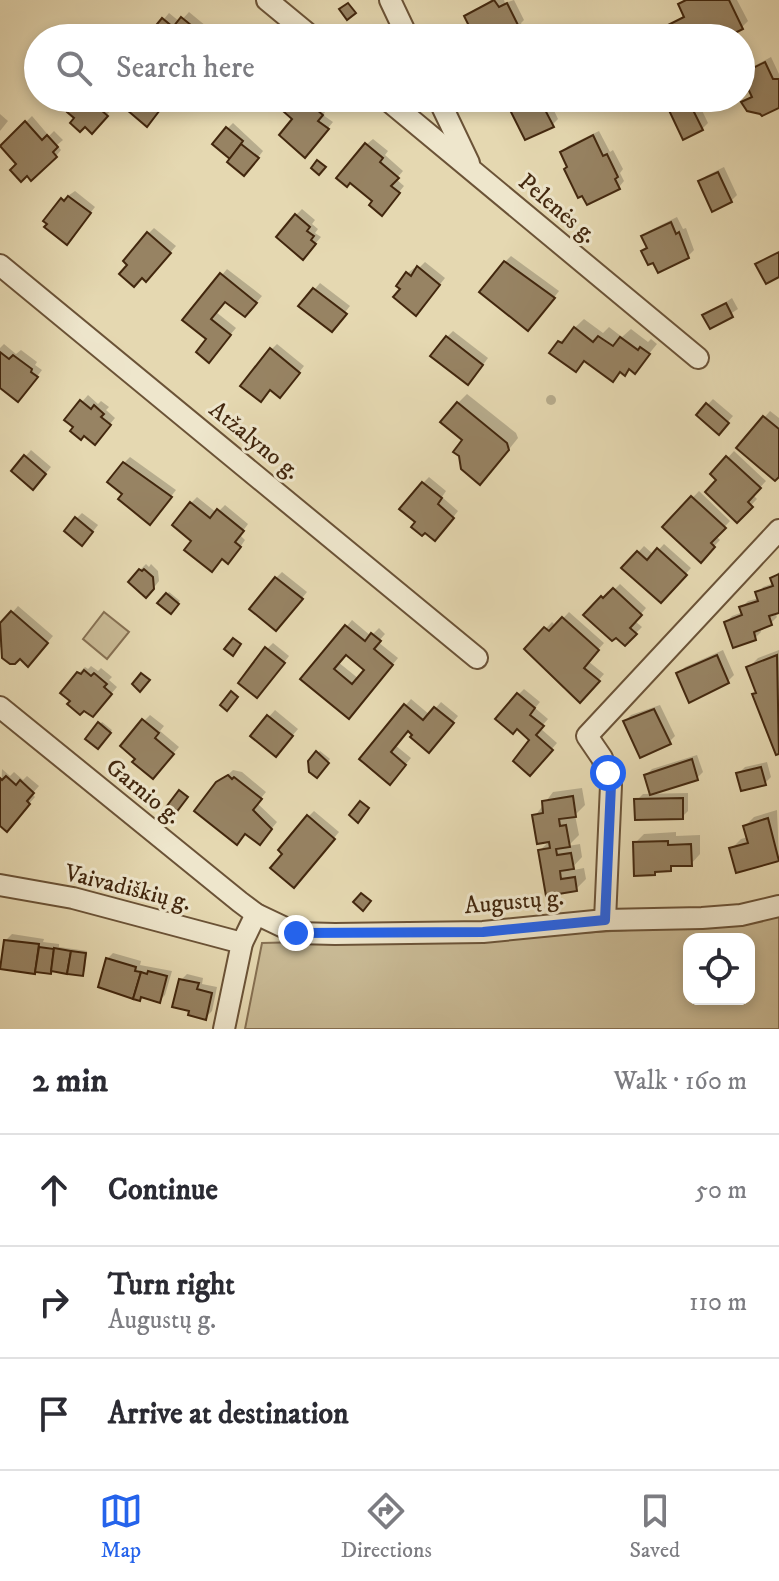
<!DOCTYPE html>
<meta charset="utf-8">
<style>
body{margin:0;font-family:"IM FELL DW Pica",serif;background:#f2f2f3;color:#2b2b33}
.controls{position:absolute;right:24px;bottom:24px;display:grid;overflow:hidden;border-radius:16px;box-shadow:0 4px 12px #0003}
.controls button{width:72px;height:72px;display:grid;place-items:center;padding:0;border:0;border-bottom:2px solid #e1e1e2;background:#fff;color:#2b2b33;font:40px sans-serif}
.stop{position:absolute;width:24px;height:24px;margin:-18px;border:6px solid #2563eb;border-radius:50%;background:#fff}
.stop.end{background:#2563eb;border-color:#fff;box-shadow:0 2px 8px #0008}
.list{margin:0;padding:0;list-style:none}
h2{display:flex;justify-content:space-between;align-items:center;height:104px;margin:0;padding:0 32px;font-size:34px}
h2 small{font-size:26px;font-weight:400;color:#7c7c81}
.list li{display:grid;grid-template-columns:52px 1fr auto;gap:24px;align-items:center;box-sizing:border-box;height:112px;padding:0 32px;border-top:2px solid #e1e1e2}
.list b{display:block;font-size:30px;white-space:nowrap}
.list p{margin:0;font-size:26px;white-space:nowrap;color:#7c7c81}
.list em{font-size:26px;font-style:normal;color:#7c7c81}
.icon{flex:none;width:44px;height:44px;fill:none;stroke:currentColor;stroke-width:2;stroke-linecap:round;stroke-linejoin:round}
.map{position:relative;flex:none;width:779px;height:1029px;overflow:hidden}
.search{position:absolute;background:#fff;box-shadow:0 4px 12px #0003;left:24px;right:24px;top:24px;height:88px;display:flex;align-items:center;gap:20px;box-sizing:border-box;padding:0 28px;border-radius:44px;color:#7c7c81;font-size:30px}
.sheet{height:440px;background:#fff}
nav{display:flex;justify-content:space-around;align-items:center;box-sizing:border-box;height:112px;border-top:2px solid #e1e1e2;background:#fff;font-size:22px;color:#7c7c81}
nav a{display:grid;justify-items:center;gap:4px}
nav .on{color:#2563eb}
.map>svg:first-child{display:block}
</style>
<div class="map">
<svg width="779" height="1029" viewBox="0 0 779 1029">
<rect width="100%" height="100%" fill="#e5d8b1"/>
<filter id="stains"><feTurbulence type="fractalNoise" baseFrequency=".0025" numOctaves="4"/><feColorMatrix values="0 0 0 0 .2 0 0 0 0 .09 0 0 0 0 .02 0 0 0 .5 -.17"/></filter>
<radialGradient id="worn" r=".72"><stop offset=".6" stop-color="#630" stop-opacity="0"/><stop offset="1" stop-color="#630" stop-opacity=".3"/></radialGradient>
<g fill="#c9ba95" stroke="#867052" stroke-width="2" fill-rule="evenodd">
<path d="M104,612L129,632L107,659L83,639Z"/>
<path d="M779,915V1029H245L262,943L513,937L745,923ZM689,939H749V999H689Z"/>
</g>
<g fill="#0003" fill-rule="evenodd">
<path d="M491,0H504L505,3L514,0L524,20L521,23L528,38H479L466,16Z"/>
<path d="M685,0H737L748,21L742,27L720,38H671L666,28L685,15L680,5Z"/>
<path d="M189,12L212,31L207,38H155L151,35L169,13L180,22Z"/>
<path d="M771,57L779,74V106L744,102L754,95L744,74L750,68Z"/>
<path d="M80,98H100L112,109L98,125Z"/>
<path d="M116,98H166L168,99L153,118Z"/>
<path d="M299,98H315L328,108L323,115L333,122L311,149L295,119Z"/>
<path d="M506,98H551L549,100L558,119L552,125Z"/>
<path d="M676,98H696L708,123L702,129L669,105Z"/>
<path d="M0,114L8,121L0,131Z"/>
<path d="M32,116L49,136L54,131L63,140L57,145L61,150L56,156L27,174L2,146Z"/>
<path d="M233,123L263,151L250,168L232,158L227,129Z"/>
<path d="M599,131L610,152L613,150L623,169L620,173L624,181L619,187L583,193L562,152L568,146Z"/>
<path d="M373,139L388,151L385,155L403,171L396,179L404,186L387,207L375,201L367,144Z"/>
<path d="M724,167L737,195L731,201L700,182L706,176Z"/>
<path d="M75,191L95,207L72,236L62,200Z"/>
<path d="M302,209L315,220L312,224L318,229L315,233L321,237L309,251L296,215Z"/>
<path d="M677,217L683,229L686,228L694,250L688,256L644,251L648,247L643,237L649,231Z"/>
<path d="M154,228L176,246L152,273L142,276L148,234Z"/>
<path d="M511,256L559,291L534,323L505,262Z"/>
<path d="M425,262L445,278L422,307L408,273L414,268L417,270Z"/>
<path d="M227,269L262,296L251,309L225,299L216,312L236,328L214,354L209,339L185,320Z"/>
<path d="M320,283L350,306L334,326L301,306Z"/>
<path d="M732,298L738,309L710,327L705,316Z"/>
<path d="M584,319L603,333L609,327L622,337L631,329L648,342L651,339L657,344L635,371L630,367L621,371L613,379L586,360L576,370L560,342Z"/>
<path d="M453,331L488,358L474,377L447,337Z"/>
<path d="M4,344L16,354L21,350L37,362L35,365L42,370L24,394L0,386V348Z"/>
<path d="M277,344L304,366L286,389L271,388V350Z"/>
<path d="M467,394L516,433L518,438L490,473L465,440L458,403Z"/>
<path d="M88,395L98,404L101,401L109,407L106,410L115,418L100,436L76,427L67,419Z"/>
<circle cx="551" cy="400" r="5"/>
<path d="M713,399L733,416L719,432L698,415Z"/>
<path d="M770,411L779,418V474L739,447Z"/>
<path d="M31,450L51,467L39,482L13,471Z"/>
<path d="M734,451L766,481L753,495L757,499L737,520L719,480L713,474Z"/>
<path d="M130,457L176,490L156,516L125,494L124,463Z"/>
<path d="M429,477L446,491L442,497L458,511L441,533L418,522L423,483Z"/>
<path d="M699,491L730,521L716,536L720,540L701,560L665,527Z"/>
<path d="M197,497L217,513L225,505L248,524L240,535L245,540L234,556L222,557L194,541L191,503Z"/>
<path d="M82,513L98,525L88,538L77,518Z"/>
<path d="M664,544L691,568L667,595L624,568L644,546L654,555Z"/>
<path d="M146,564L149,567L151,564L158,571L159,581L152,590L140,570Z"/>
<path d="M282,572L307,592L282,623L276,578Z"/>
<path d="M779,572V610L775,612L777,617L771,623L760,627L761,632L755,638L726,622L732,616L743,612L742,607L748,601L759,598L757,593L763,587L774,583L772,578Z"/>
<path d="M620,584L646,608L635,621L642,627L625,644L586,615L608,591L610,594Z"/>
<path d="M169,592L180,601L170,611L160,603Z"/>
<path d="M18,606L53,636L34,658L20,657L0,647V627Z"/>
<path d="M569,612L604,643L588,661L604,674L580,701L527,649L552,622L556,626Z"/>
<path d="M352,620L371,636L379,628L385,634L378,642L398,658L355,711L303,679ZM346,652L367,670L359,679L338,662Z"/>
<path d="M273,643L289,656L263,690L267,649Z"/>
<path d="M723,650L734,675L728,681L679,673L685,667Z"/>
<path d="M779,650V752H777L754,695L758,691L749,667L758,658Z"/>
<path d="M91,666L98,671L101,668L112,677L109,680L117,687L98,709L79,673L85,667L88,669Z"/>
<path d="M524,689L540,702L535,708L548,719L540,728L557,743L536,767L532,740L517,727L518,695Z"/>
<path d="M411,699L430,715L441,702L458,716L435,745L408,729L395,745L411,758L396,776L361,758Z"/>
<path d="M660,705L675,736L669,742L625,721L631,715Z"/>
<path d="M275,710L298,729L282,748L253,735Z"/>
<path d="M150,715L164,726L160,731L179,747L159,770L144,721Z"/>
<path d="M102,722L112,730L98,747L88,738Z"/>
<path d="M320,751L330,759L317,775L310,762Z"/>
<path d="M697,755L703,772L697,778L646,775L652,769Z"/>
<path d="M767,762L771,777L765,783L739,773L745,767Z"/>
<path d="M2,769L10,776L14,772L23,780L27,776L39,786L32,794L35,797L12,823L0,824Z"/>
<path d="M233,770L242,772L266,792L257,803L277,822L265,837L246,832L218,784Z"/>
<path d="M582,788L585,805L575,815L579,835L568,846L580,844L582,857L569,871L584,868L586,879L576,889L547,894L540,850L551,840L535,816L553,792Z"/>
<path d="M688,793V811L682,817L637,800L643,794Z"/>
<path d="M777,810L779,859L738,871L731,849L741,839L748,837L745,826L754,817Z"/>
<path d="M314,811L339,832L300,879L308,817Z"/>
<path d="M676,832V836L700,835V854L691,864H675L670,869H658L654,874L635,843L644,834Z"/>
<path d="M12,934L44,939L43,942L59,944V947L87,951L85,971L82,974L53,970L50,972L6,940Z"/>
<path d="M113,953L141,961L140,965L172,971L165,995L159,1001L107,959Z"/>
<path d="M187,974L203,978L202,984L217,987L212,1011L206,1017L181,980Z"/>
</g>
<g fill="#978363" stroke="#42270e" stroke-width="2" fill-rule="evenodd">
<path d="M494,0L499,7L507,3L519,27L515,29L520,38H475L464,16Z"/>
<path d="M686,0H729L743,29L725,38H669L664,27L684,17L678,4Z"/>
<path d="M348,3L356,13L347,20L339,9Z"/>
<path d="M181,17L207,38H152L148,35L162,18L173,27Z"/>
<path d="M765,62L773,79H779V108L762,116L760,114L747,111L741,102L752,97L741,74Z"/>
<path d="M78,98H87L108,116L92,134L85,127L80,132L70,123L74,118L67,112Z"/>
<path d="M113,98H154L163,106L147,127Z"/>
<path d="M242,98H267L257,110Z"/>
<path d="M296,98H303L323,115L318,121L329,129L305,158L279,135L292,119L284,112Z"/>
<path d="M504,98H546L549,103L543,106L554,127L525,140Z"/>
<path d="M679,98H687L703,130L683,140L666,104Z"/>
<path d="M25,121L42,140L47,135L58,147L53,152L57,157L31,181L27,176L21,182L10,170L16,164L0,146Z"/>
<path d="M226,127L243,141L230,159L212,144Z"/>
<path d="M593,135L603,156L607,154L618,177L615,179L620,189L587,205L582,196L578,198L564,169L567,167L560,152Z"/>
<path d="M365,143L383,158L380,162L399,178L391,186L400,193L382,216L369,205L372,201L350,183L347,187L336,178Z"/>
<path d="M241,144L259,158L244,176L227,162Z"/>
<path d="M317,160L326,167L319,175L311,168Z"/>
<path d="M718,172L732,202L712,212L698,181Z"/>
<path d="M68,196L91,213L67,245L44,227L47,224L43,221L61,198L64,201Z"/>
<path d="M295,214L310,227L307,231L314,236L311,240L316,244L303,260L276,237Z"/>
<path d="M671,222L676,234L679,232L689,258L658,273L653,263L648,265L641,251L647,248L641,236Z"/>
<path d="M147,232L171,253L146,282L142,278L134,287L119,274L127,265L123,261Z"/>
<path d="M779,252V277L766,284L755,264Z"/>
<path d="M504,261L555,298L528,331L479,292Z"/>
<path d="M417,266L440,285L416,316L393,297L400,289L396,286L406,272L411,276Z"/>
<path d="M220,273L257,303L245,317L225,302L211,319L231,335L209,363L196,352L206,339L182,320Z"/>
<path d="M313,288L347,314L332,332L298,306Z"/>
<path d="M726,303L733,317L710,329L702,315Z"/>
<path d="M574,327L593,342L598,336L613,346L620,337L638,350L640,347L650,354L635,374L629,369L625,376L620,372L613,382L584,361L576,372L549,353L558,341L562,343Z"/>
<path d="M446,336L483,365L468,385L430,356Z"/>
<path d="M270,348L300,373L280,398L270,390L261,402L240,386Z"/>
<path d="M0,352L9,359L13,355L32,369L31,372L38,377L18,402L0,388Z"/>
<path d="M80,400L91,409L94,405L104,414L101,417L111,425L95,445L84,436L81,440L70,431L73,427L64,420Z"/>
<path d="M457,402L507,443L509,450L480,485L461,469L459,456L453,452L462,440L440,422Z"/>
<path d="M706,403L729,423L719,435L696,415Z"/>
<path d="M763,416L779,429V477L775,481L736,448Z"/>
<path d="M24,455L46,474L33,490L11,471Z"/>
<path d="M726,456L761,488L748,502L753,507L737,523L705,492L716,480L710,474Z"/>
<path d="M123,462L172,497L150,525L118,499L122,494L107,482Z"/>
<path d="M422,482L442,498L438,504L454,518L435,541L425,533L422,536L411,527L415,522L399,509Z"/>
<path d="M691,496L726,528L711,543L715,547L701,563L662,527Z"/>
<path d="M190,502L210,518L217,509L244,531L235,542L241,547L228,564L222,559L212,572L184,550L191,541L172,525Z"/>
<path d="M75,517L93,532L82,546L64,531Z"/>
<path d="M657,548L687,575L661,603L621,568L637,551L647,560Z"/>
<path d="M139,569L142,571L144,569L153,577L154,589L146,598L128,582Z"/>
<path d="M779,574V613L769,616L772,625L754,632L756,640L733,648L724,622L742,615L739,607L758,601L755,592L773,586L770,578Z"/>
<path d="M275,577L303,599L276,631L249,609Z"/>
<path d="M613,588L642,615L630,628L637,634L625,646L616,638L612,641L583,615L601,596L603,598Z"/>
<path d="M166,593L179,604L171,614L157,603Z"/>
<path d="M11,611L48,643L28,667L20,659L15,664H10L2,658L0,623Z"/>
<path d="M562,617L599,650L584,668L600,681L580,703L524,649L544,627L549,631Z"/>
<path d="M345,625L365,641L371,633L381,641L374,649L393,665L349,719L300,679ZM346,655L364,670L352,684L334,669Z"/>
<path d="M233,638L241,644L233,656L224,649Z"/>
<path d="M265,647L285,663L257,698L238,683Z"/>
<path d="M717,655L729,683L689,703L676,673Z"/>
<path d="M777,655L779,754L776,755L752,694L756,693L746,667Z"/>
<path d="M84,670L91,676L94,673L107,684L104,687L112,694L93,717L84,711L80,715L67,704L70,701L60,693L77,672L81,674Z"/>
<path d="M141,673L150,680L140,692L132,684Z"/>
<path d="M231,691L238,697L227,711L220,705Z"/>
<path d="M517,693L535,708L530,715L544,726L536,735L553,750L530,776L513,761L529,740L517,729L513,734L495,719Z"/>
<path d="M404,704L423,720L434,707L454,723L429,753L410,737L412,735L408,731L391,752L406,765L390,785L359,759Z"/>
<path d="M654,709L671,744L640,758L623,721Z"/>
<path d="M267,715L293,736L276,757L250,736Z"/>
<path d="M142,719L159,733L155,738L174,754L153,779L132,762L135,759L120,746Z"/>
<path d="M98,722L111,733L98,749L85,739Z"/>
<path d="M316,751L329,763L317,778L309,772L308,761Z"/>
<path d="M692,759L698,780L650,795L644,775Z"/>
<path d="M761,767L766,785L741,791L736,773Z"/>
<path d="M228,775L232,779L234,777L262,799L253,810L272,829L260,845L245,834L237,845L194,811L216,782Z"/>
<path d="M6,776L16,785L20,780L34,793L27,801L30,804L7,832L0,826V778L2,780Z"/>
<path d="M179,790L188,797L172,818L163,811Z"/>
<path d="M573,796L576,817L559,819L560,826L566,825L570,847L556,849L557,855L571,853L574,869L560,871L561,879L575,877L577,891L546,896L538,850L550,848L549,842L537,844L532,815L543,813L542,801Z"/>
<path d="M683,798V819L635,820L634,799Z"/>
<path d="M360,801L369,808L358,823L349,815Z"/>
<path d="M307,815L335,839L294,888L270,868L282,854L278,850Z"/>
<path d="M768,818L779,861L736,873L729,848L748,843L743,826Z"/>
<path d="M668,841V845L691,844L692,866H671V871L655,872V875L634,876L633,842Z"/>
<path d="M361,893L371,901L363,911L353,902Z"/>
<path d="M4,940L39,944L35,974L0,969Z"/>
<path d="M39,947L54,949L51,974L35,972Z"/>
<path d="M54,948L71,951L67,974L51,971Z"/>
<path d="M71,951L86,953L83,976L67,974Z"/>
<path d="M106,958L136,967L135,971L141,972L133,999L98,987Z"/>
<path d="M148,971L167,976L160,1003L141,997L140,1001L133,999L141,972L147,974Z"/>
<path d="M179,979L199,983L197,989L212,993L206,1020L188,1015L189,1011L172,1007Z"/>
</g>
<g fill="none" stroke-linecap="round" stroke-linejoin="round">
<defs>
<g id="street">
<path d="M267,0L313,38"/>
<path d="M390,0L408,38"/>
<path d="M385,98L698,358"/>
<path d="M438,98L469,163"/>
<path d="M0,265L477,658"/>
<path d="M0,707L240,902L256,914L296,933L335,934L483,932L605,920L702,918L741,915L779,906"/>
<path d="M0,885L73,898L242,943"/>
<path d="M605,920L611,785L602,758L587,736L779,530"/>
<path d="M224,1029L242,943L256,914"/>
</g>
</defs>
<use href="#street" stroke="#6b5337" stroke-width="24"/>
<use href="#street" stroke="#eee6cc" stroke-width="20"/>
</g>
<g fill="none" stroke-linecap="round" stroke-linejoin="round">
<path stroke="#2563eb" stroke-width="10" d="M296,933L483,932L605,920L611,785L608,773"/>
</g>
<g text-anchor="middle" stroke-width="6" stroke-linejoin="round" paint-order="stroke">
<g font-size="24" fill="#42270e" stroke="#eee6cc">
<text transform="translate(558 208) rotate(40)" y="8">Pelenės g.</text>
<text transform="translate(255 440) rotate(39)" y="8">Atžalyno g.</text>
<text transform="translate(144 791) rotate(39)" y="8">Garnio g.</text>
<text transform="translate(128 887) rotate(14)" y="8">Vaivadiškių g.</text>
<text transform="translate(514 901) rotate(-5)" y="8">Augustų g.</text>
</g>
</g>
<rect width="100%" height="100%" filter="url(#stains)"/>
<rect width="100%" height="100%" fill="url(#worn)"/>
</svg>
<div class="controls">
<button><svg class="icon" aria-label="locate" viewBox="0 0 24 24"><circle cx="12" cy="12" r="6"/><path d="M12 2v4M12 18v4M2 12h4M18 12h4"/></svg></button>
</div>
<div class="stop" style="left:608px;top:773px"></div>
<div class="stop end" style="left:296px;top:933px"></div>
<div class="search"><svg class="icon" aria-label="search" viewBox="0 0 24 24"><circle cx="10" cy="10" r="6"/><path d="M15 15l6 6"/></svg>Search here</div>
</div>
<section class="sheet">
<h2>2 min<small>Walk · 160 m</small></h2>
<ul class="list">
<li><svg class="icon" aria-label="ahead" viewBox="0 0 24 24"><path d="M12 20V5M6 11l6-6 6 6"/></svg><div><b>Continue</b></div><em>50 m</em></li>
<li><svg class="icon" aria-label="right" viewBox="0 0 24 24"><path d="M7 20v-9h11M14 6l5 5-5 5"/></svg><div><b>Turn right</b><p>Augustų g.</p></div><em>110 m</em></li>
<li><svg class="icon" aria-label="arrive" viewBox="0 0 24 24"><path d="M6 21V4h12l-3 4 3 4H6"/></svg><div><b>Arrive at destination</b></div></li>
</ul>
</section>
<nav>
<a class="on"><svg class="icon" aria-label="map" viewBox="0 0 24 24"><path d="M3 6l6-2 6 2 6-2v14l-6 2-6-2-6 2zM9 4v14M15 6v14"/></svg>Map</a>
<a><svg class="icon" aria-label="directions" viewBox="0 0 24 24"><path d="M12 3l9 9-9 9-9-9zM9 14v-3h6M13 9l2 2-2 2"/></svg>Directions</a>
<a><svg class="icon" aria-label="saved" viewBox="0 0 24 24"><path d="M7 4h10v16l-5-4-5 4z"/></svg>Saved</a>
</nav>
